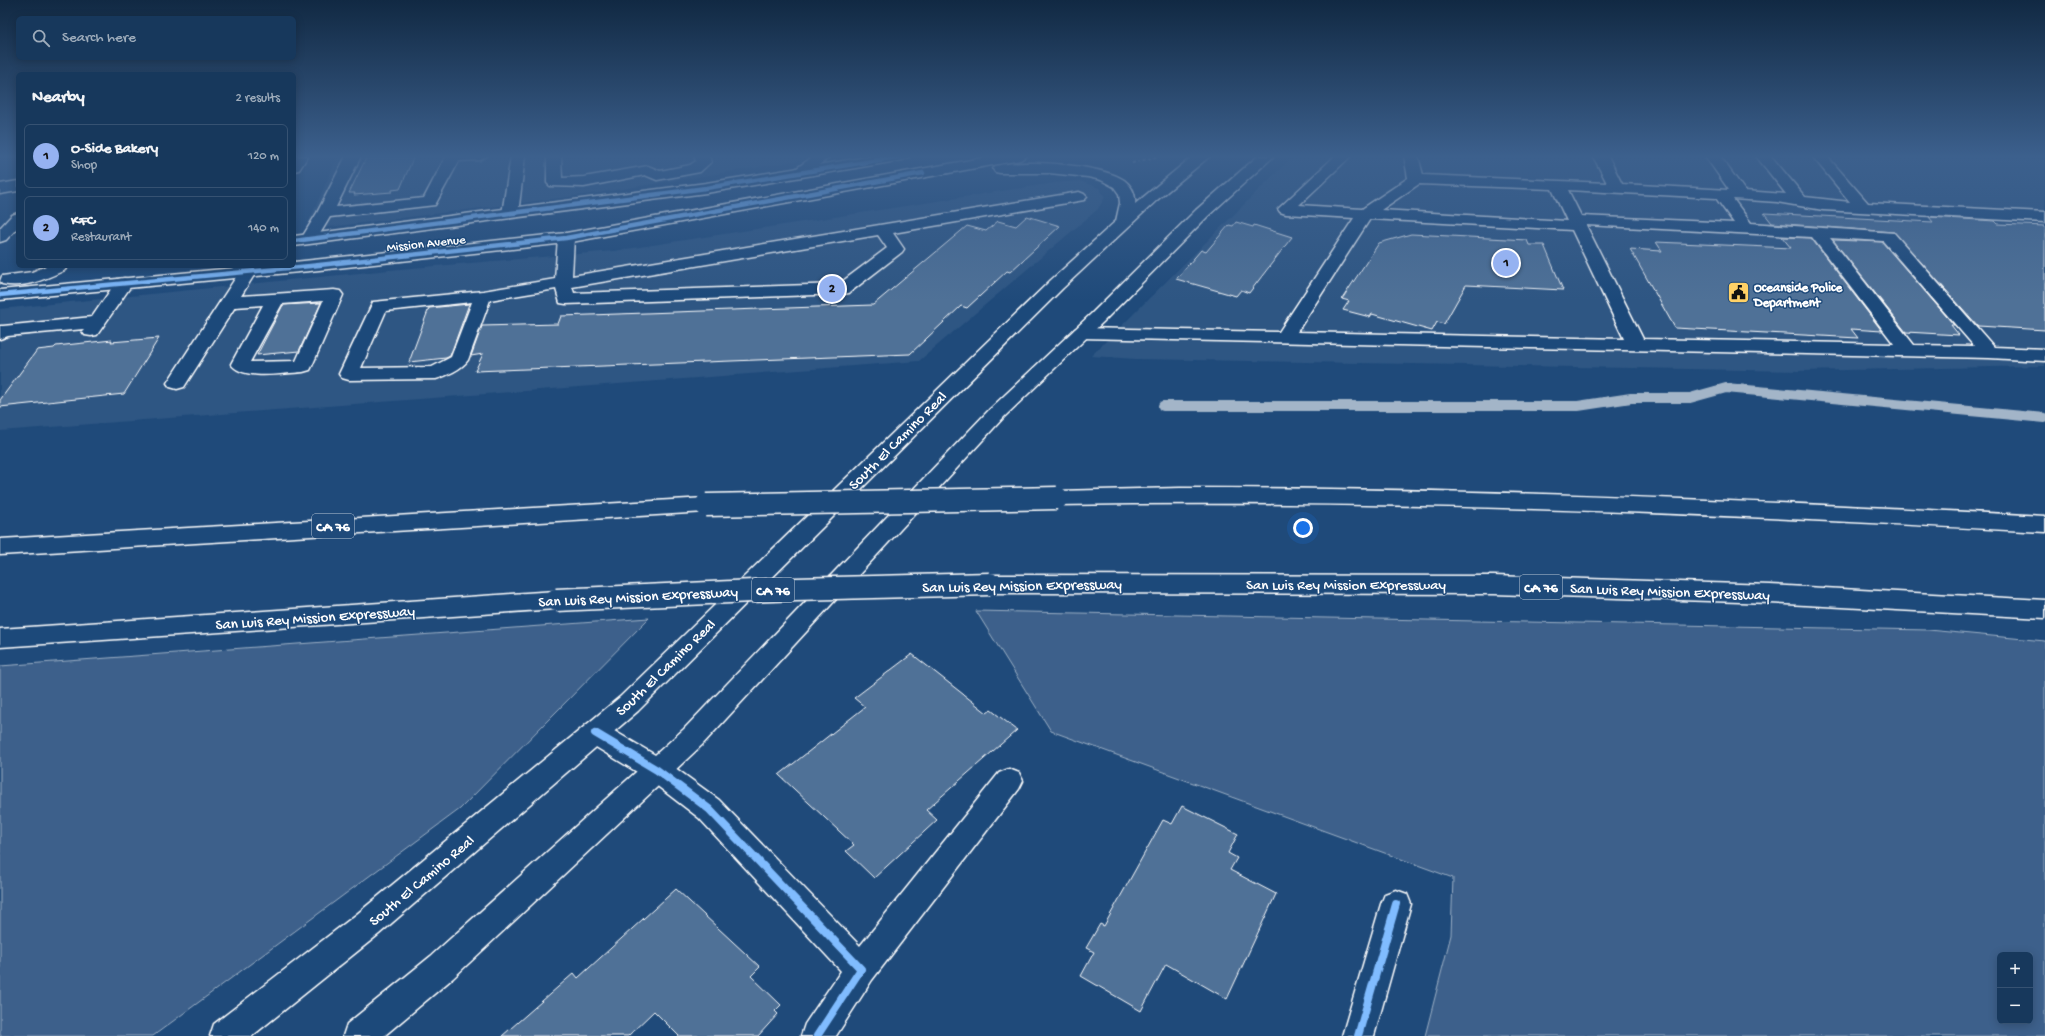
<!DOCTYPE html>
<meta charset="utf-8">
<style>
body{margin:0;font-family:"Gochi Hand",sans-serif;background:#244365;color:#f1f3f6}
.controls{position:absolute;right:12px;bottom:12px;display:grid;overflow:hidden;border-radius:6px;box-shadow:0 2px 10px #0003}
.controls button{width:36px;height:36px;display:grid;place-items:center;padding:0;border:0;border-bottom:1px solid #365272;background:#17385c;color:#f1f3f6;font:20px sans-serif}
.you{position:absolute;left:1303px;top:528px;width:14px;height:14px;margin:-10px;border:3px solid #fff;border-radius:50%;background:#1a73e8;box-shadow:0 0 0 6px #1a73e833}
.badge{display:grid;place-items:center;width:26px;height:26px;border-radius:50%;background:#95b2f1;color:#111;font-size:13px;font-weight:700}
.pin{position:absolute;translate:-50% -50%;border:2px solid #fff;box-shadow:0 1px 4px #0006}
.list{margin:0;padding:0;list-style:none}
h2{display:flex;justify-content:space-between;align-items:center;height:52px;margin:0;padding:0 16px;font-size:17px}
h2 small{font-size:13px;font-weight:400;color:#9eacbb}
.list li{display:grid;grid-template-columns:26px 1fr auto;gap:12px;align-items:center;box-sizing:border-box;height:64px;margin:0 8px 8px;padding:0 8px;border:1px solid #365272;border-radius:6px}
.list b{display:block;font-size:15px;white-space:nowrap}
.list p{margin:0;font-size:13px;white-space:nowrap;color:#9eacbb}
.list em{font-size:13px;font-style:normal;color:#9eacbb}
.icon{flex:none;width:22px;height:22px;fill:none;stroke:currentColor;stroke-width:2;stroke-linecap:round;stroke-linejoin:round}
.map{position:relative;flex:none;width:2045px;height:1036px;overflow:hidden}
.search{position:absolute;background:#17385c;box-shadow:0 2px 10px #0003;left:16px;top:16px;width:280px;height:44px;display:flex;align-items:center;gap:10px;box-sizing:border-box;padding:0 14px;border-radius:6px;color:#9eacbb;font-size:15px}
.panel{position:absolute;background:#17385c;box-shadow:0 2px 10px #0003;left:16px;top:72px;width:280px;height:196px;border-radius:6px}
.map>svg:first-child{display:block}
</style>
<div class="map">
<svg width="2045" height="1036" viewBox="0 0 2045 1036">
<rect width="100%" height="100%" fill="#1f4a7a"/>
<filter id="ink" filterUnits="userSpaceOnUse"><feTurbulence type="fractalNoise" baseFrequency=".025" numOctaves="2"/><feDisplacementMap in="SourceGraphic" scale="8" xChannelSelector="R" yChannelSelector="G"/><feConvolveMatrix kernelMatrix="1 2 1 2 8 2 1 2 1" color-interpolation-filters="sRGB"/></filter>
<g filter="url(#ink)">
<g fill="#2e5683">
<path d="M338,156H828L584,195L305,230Z"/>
<path d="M1293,156H2045V366L1799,371L1136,359L1091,356Z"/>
<path d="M1080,181L1099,188L1105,197L1098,209L919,361L0,431V309L400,269L614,251L1054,183Z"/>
</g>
<g fill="#3c618b" stroke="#9eb0c5" fill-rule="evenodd">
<path d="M976,611L1928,630L2045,641V1036H1425L1451,935L1453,878L1051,731ZM2000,955H2030V1021H2000Z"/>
<path d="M649,618L460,809L153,1036H0V666Z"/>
</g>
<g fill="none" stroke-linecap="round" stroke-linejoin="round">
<path stroke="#a3b5c8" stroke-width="10" d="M1163,406H1578L1631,398H1690L1726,388L2045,418"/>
</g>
<g fill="#507197" stroke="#fff">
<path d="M367,156H414L400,189L392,190V192L354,195L355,193H349Z"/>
<path d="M1764,213L1933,222L1929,217L1995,221L1998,224L2045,226V330L1978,326L1894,232L1772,223Z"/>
<path d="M1027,216L1060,226L1010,272L1007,271L967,308L961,306L910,354L475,371L483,354L471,356L482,326L558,324L561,316L873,305L967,226L986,231L998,221L1016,226Z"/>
<path d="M1236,222L1253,227L1254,225L1292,237L1249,293L1241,290L1236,296L1176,279L1201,250L1206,252L1229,225L1233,226Z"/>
<path d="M1411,234L1527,240L1529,245H1544L1563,290L1466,285L1444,324L1437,322L1432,331L1372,314L1370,317L1343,310L1349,301L1342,299L1379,243Z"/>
<path d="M1782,237L1811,238L1882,331L1851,329L1858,338L1675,328L1630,249L1662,251L1656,242L1791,248Z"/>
<path d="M1833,240L1882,242L1954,325H1951L1959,335L1906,332Z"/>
<path d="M321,303L299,351L257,355L283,305Z"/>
<path d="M469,304L450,356L446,358L409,362L429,308Z"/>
<path d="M159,338L124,394L0,407V400L37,350L54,348L56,346L112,340L111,342Z"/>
<path d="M912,654L987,713L991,710L1017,730L926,810L937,820L874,878L846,851L854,845L779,775L865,707L854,698Z"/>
<path d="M1182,806L1238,834L1228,853L1237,858L1230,870L1276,894L1227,999L1166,964L1141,1011L1081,976L1094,952L1086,948L1100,924L1104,926L1163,820L1172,824Z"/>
<path d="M676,889L760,967L751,976L781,1005L775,1011L778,1014L758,1036H679L654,1011L628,1036H502L574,973L578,978Z"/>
</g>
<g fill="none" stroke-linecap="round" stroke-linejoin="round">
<defs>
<g id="minor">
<path d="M294,156H308L299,170L294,171Z"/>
<path d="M346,156H361L336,207L424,198L446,156H487L480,160L459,161L435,205L330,217L315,242H303L301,239L317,213Z"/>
<path d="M511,156H525L518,214L516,217H504L502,214Z"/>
<path d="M547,156H561L562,178L584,177L648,166L660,171L690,165L696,161L694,156H709L711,162L700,172L657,180L645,175L584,187L550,186L547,183Z"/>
<path d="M814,156H831L804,176H794L792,173L794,170Z"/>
<path d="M1335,156H1351L1299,205L1362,209L1408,178L1404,156H1418L1423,175L1607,183L1593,156H1608L1622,184L1729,190L1705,156H1720L1745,191L1786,194L1756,156H1771L1805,197L1850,202L1812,156H1827L1868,203L2045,212V222L1823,210L1777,202L1733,199L1751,223L1894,233L1994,347L2045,349V361L1989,358L1081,338L1075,337L1072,333L1075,329L1081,328L1279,332L1354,218L1286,214L1280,212L1278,209ZM1419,184L1552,189L1567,221L1381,210ZM1568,190L1716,198L1734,223L1581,216ZM1370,219L1572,230L1624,339L1297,332ZM1586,225L1812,237L1894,344L1643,339ZM1830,238L1883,241L1974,346L1914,345Z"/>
<path d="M18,181V191L0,194V184Z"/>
<path d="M1079,192L1084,194L1087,197L1084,200L893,233L904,249L902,252L849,293L843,294L566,304L560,303L556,289L490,300L468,360C462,369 446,376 436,379L349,380L342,378L339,374L373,302L483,291L555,279L558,238L560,235H572L574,238L572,276ZM878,235L887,248L839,284L574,293L572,287ZM472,302L451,357L432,367L361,368L386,311Z"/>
<path d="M18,213V227L6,240L0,242V228L12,215Z"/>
<path d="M248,267L254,268L256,272L241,296L334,290L340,291L343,295L312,366L310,370L303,372C284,373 243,381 231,364L263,305L235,307L184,387L177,389L170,387L167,383L242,268ZM323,301L296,361L250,362L282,304Z"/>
<path d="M124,278L130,279L133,283L97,335L91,336L85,335L82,331L84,329L8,336L0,339V326H3L92,317L118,279Z"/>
<path d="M595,722L604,725L667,762L719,800L860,946L999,773L1009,769L1019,773L1023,781L1019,789L872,980L836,1036H801L805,1024L841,971L699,818L647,778L586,741L582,733L586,725Z"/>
<path d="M1396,890L1407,894L1411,904L1374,1036H1342L1381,904L1385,894Z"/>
</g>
<g id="major">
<path d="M873,156H910L903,160L706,193L294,246V236L706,183Z"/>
<path d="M993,156H1027L1020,160L566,243L310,271L0,300V290L256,266H294V262L566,233Z"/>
<path d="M1193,156H1210L1157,200L1063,288L638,711L379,934L252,1036H210L214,1024L357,914L620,697L1051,280L1116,221L1120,203L1119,194L1114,187L1101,180L1088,177L1049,173H1000L995,172L993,169L995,166C1023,159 1100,164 1124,180C1132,186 1136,195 1135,204Z"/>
<path d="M1258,156H1274L1208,216L1103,322L1004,417L702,745L453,978L384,1036H343L347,1024L431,956L684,729L990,409L1091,314L1196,210Z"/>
<path d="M46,266H67L65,270C46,279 24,289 2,284L0,281L2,276L32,272Z"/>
</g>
<g id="highway">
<path d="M1180,488C1469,488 1757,501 2045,516V532C1716,514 1387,499 1057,505L1049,503L1046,498L1049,493L1057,491Z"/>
<path d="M706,498L714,500L717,505L714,510L706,512L0,555V539Z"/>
<path d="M990,575L1494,576L1770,585L2045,600V618L1770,603L1494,594L990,593L982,590L978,584L982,578Z"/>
<path d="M556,591L564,594L568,600L564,606L556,609L0,647V629Z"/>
</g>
</defs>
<use href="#minor" stroke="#fff" stroke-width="3"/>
<use href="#major" stroke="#fff" stroke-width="3"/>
<use href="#highway" stroke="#fff" stroke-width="3"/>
<path stroke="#fff" stroke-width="2" stroke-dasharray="3 2.5" stroke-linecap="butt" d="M1132,163L1159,156"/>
<use href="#minor" fill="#1f4a7a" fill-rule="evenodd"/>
<use href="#major" fill="#1f4a7a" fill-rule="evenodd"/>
<use href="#highway" fill="#1f4a7a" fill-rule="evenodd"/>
<defs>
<g id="highway-bridge">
<path d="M706,505L1057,498"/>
<path d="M556,600L796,589L990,584"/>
</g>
</defs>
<use href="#highway-bridge" stroke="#fff" stroke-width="25" stroke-linecap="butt"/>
<use href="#highway-bridge" stroke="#1f4a7a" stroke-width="22"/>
<defs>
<g id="cycleway-far1">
<path d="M294,241L706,188L903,156"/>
<path d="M0,295L310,266L566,238L923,173"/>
</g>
<g id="cycleway">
<path d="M595,733L657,770L709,809L861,969L817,1036"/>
<path d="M1358,1036L1396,904"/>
</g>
</defs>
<use href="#cycleway-far1" stroke="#1f4a7a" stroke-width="6"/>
<use href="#cycleway" stroke="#1f4a7a" stroke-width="10"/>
<use href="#cycleway-far1" stroke="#80bcff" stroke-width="4.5"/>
<use href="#cycleway" stroke="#80bcff" stroke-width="8"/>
</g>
</g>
<linearGradient id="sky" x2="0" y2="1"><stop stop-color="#112943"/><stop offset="0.52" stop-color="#3c608d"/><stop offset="1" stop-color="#3c608d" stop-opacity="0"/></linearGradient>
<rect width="2045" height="301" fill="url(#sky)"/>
<defs>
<symbol id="civic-square" viewBox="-11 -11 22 22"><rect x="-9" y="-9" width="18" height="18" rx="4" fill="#ffd166" stroke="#1f4a7a"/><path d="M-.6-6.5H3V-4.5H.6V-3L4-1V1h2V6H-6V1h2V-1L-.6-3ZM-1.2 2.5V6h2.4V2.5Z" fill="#111"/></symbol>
</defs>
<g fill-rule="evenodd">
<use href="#civic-square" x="1726" y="280" width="25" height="25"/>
</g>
<g text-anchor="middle" stroke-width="3" stroke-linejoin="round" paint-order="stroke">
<g font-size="13" fill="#fff" stroke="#1f4a7a">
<text transform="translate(426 242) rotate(-6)" y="5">Mission Avenue</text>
</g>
<g font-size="13" font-weight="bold" fill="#fff" stroke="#1f4a7a" text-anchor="start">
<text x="1754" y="291">Oceanside Police<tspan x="1754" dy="15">Department</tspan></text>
</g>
<g fill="#1f4a7a" stroke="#bcc9d7" stroke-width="1">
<rect x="312" y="514" width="42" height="24" rx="3"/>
<rect x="1520" y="575" width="42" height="24" rx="3"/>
<rect x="752" y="578" width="42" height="24" rx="3"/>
</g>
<g font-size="14" font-weight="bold" fill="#fff">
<text x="333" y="531">CA 76</text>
<text x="1541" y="592">CA 76</text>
<text x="773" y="595">CA 76</text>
</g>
<g font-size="15" fill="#fff" stroke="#1f4a7a">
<text transform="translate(897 440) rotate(-45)" y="5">South El Camino Real</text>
<text x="1346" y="589">San Luis Rey Mission Expressway</text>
<text transform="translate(1022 585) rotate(-1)" y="5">San Luis Rey Mission Expressway</text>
<text transform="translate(1670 591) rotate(2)" y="5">San Luis Rey Mission Expressway</text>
<text transform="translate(638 596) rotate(-3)" y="5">San Luis Rey Mission Expressway</text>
<text transform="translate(315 617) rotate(-4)" y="5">San Luis Rey Mission Expressway</text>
<text transform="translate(665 667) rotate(-44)" y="5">South El Camino Real</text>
<text transform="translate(421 880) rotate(-40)" y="5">South El Camino Real</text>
</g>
</g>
</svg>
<div class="controls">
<button>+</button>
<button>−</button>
</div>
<div class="you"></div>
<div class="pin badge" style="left:1506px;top:263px">1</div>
<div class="pin badge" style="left:832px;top:289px">2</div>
<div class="search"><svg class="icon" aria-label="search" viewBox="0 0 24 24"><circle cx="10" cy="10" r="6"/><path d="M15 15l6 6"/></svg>Search here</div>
<section class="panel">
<h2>Nearby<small>2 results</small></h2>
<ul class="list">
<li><span class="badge">1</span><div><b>O-Side Bakery</b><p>Shop</p></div><em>120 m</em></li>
<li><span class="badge">2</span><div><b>KFC</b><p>Restaurant</p></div><em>140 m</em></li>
</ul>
</section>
</div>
